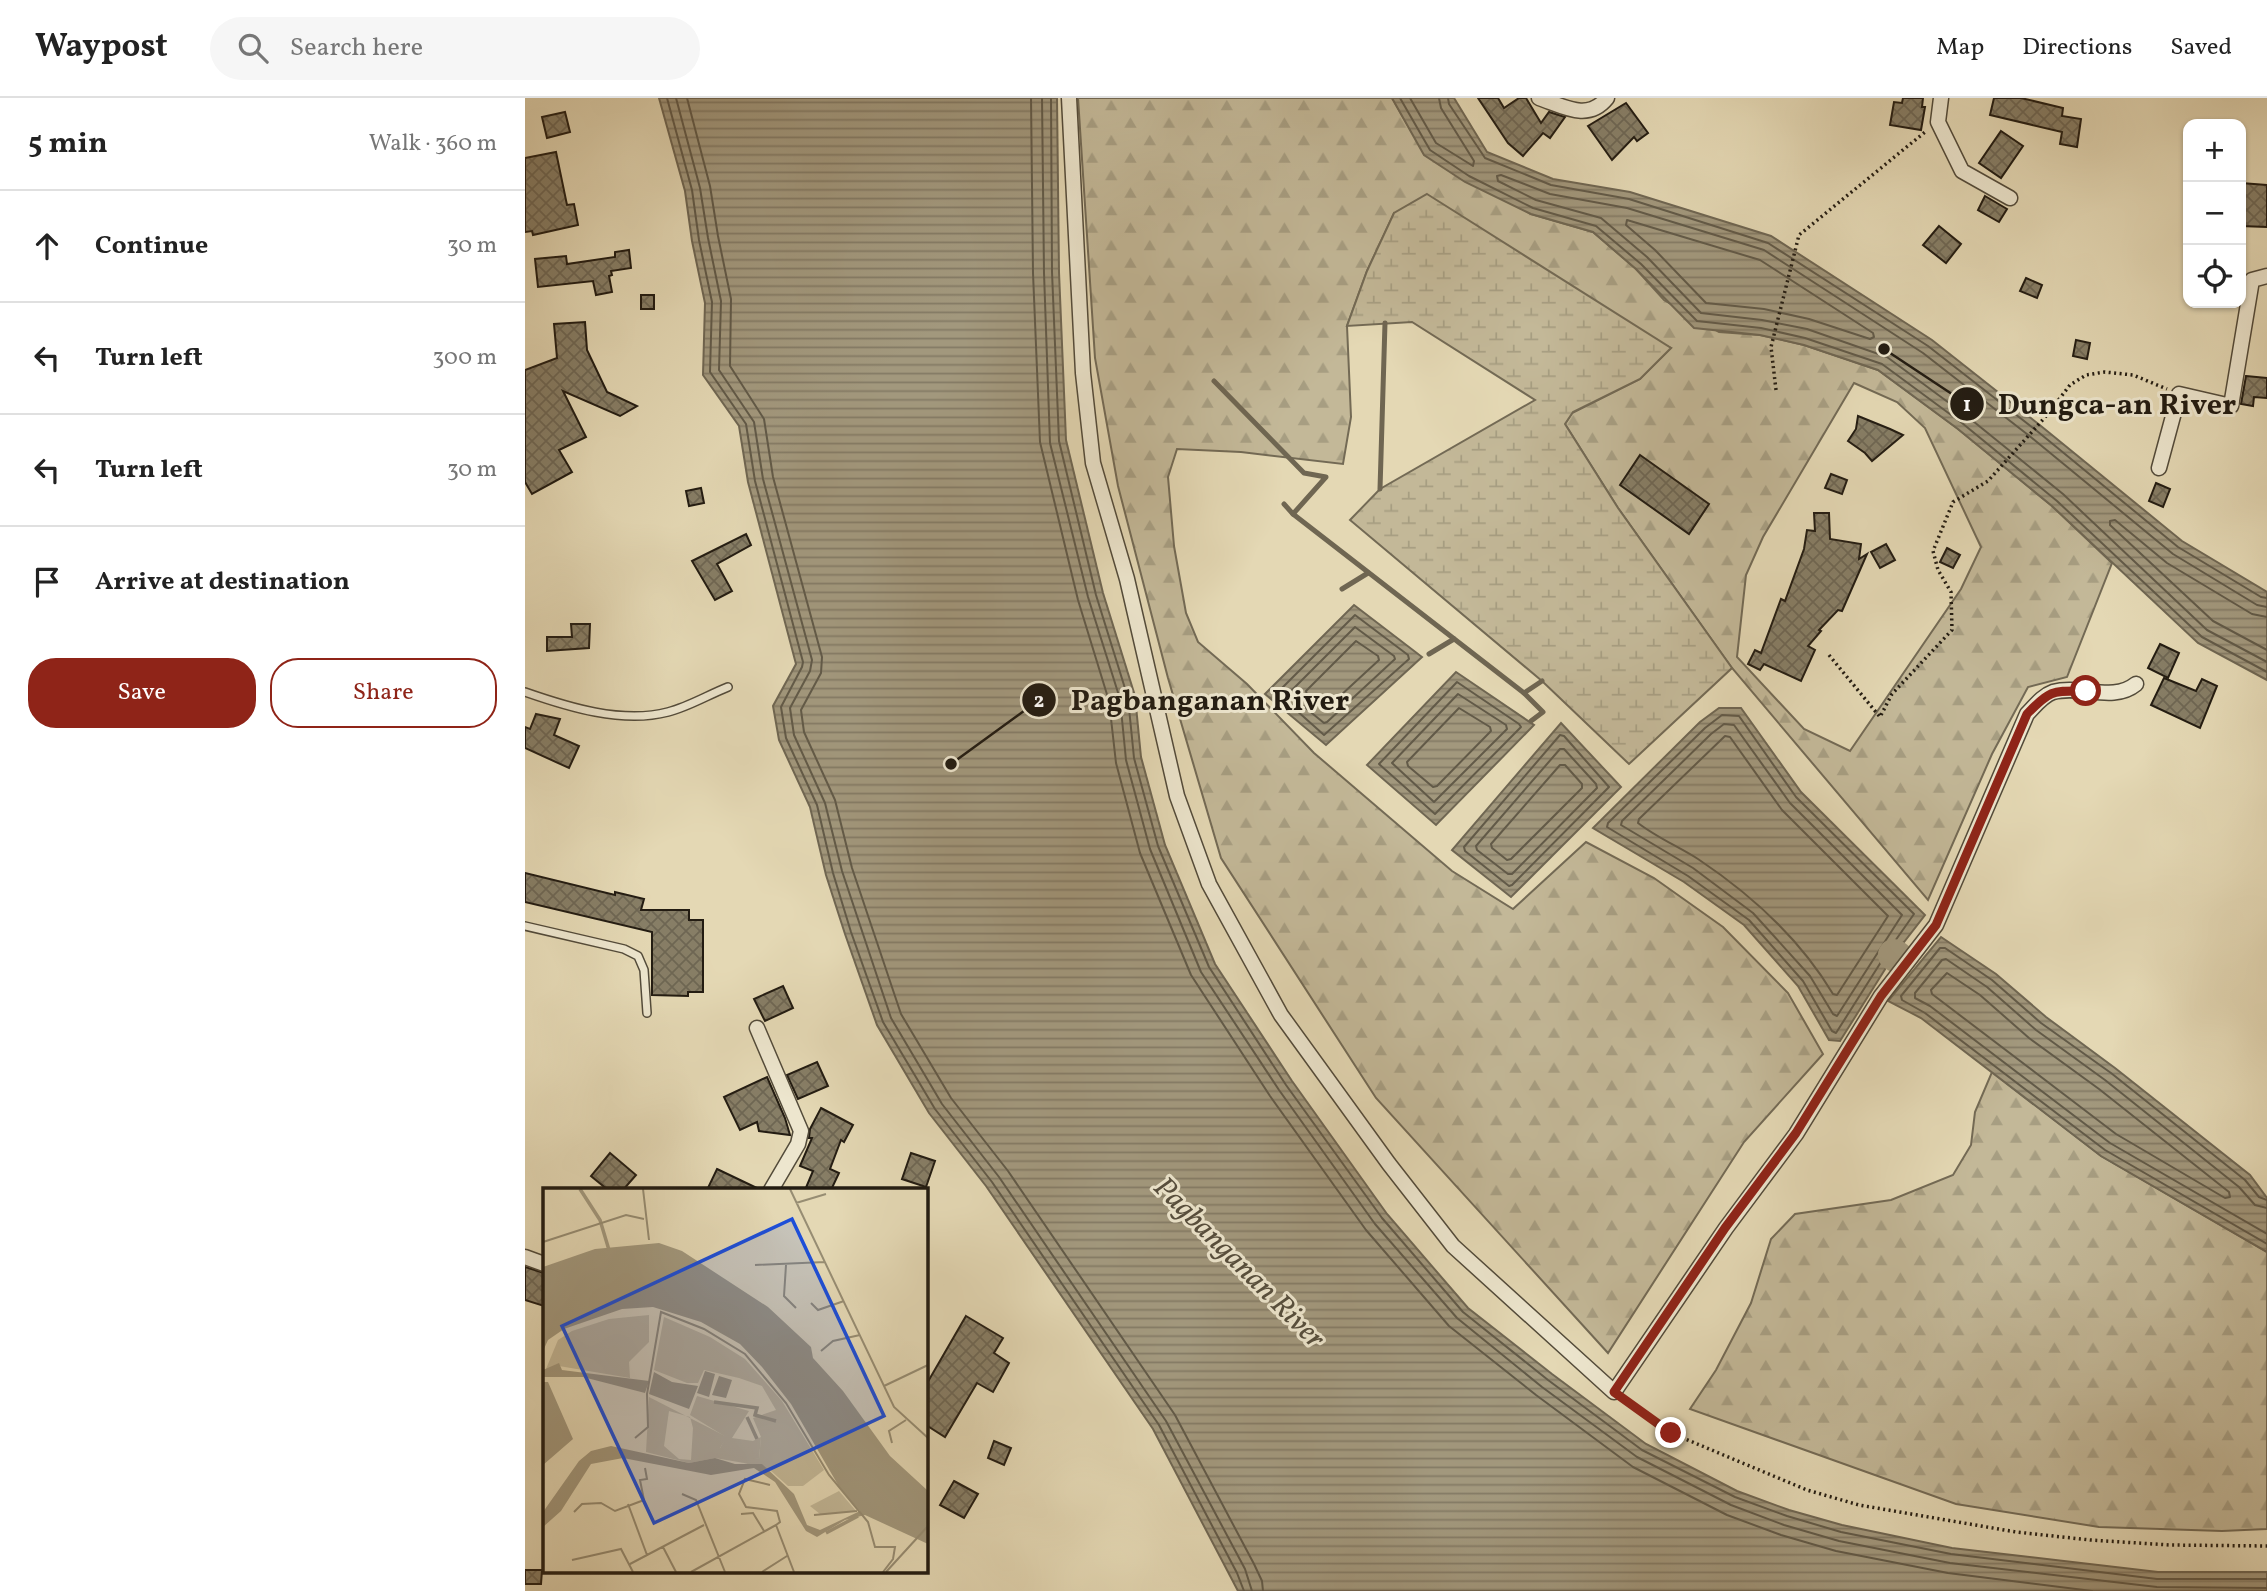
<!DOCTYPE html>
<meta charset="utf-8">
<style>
body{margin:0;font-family:Vollkorn,serif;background:#f6f6f6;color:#222}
.controls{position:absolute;right:21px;top:21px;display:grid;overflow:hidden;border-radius:14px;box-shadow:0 2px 5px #0004}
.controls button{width:63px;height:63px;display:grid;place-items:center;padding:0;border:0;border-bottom:2px solid #e0e0e0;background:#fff;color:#222;font:35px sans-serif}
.stop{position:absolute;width:21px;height:21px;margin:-16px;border:5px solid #8f2418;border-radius:50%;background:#fff}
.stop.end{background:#8f2418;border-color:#fff;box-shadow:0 2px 7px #0008}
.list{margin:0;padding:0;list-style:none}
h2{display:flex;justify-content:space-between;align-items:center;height:91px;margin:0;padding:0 28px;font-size:30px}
h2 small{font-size:23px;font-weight:400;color:#767676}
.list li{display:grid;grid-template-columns:46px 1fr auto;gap:21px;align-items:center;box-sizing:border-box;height:112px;padding:0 28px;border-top:2px solid #e0e0e0}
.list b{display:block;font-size:26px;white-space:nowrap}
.list em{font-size:23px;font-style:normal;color:#767676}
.actions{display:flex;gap:14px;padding:21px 28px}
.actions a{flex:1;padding:16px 0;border:2px solid #8f2418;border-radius:28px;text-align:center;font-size:24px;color:#8f2418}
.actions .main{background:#8f2418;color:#fff}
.icon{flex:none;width:38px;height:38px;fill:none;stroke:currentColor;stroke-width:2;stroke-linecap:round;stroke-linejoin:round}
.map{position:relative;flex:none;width:1742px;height:1493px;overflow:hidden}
header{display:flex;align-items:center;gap:42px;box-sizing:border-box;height:98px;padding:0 35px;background:#fff;border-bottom:2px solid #e0e0e0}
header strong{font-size:33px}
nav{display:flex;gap:38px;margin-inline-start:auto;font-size:24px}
.search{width:490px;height:63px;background:#f6f6f6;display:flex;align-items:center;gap:18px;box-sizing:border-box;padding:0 24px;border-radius:38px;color:#767676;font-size:26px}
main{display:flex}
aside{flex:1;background:#fff}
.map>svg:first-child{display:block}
</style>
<header>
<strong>Waypost</strong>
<div class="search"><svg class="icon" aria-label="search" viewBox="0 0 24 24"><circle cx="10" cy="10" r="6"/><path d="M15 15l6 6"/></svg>Search here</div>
<nav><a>Map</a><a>Directions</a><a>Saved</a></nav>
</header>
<main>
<aside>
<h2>5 min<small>Walk · 360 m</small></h2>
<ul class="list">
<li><svg class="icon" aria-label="ahead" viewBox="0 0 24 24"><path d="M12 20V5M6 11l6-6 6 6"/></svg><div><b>Continue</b></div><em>30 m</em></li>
<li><svg class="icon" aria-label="left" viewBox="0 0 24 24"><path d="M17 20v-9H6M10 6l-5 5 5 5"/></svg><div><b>Turn left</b></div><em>300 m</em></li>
<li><svg class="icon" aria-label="left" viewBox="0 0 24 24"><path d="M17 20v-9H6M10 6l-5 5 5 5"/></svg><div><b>Turn left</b></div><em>30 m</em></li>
<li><svg class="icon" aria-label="arrive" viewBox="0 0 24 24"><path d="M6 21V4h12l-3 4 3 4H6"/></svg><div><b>Arrive at destination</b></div></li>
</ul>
<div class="actions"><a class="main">Save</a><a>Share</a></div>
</aside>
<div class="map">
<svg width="1742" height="1493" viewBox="0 0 1742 1493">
<defs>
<pattern id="forest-firs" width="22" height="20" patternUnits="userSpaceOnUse" patternTransform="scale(1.75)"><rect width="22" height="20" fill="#c3b898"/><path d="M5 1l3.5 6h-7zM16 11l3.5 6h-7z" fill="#a79e82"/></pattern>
<pattern id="wetland-marsh" width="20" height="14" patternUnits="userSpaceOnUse" patternTransform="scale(1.75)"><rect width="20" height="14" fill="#c3b898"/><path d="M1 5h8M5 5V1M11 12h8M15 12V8" fill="none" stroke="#a79e82"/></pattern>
<pattern id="water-rules" width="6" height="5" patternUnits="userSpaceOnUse" patternTransform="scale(1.75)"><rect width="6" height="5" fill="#a2987d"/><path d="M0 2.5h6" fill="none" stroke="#847b65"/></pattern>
<pattern id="building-cross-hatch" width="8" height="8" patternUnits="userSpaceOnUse" patternTransform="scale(1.75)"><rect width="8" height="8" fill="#877e66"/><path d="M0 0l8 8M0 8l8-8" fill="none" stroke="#6e6653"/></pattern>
</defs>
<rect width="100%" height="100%" fill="#e4d8b4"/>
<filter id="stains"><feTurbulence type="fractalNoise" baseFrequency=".00286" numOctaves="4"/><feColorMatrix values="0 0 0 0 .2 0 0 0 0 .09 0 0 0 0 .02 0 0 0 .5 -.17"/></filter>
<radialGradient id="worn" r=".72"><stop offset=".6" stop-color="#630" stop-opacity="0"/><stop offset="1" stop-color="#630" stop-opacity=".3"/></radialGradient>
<g fill="url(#forest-firs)" stroke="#736a55" stroke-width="2" fill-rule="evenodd">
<path d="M553,0H867L900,57L1006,116L1068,134L1111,171L1139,202L1194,234L1235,237L1279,247L1353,272L1433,331L1527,408L1587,465L1542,579L1503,589L1467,656L1403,802L1207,570L1093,410L1040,326L1047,315L1115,281L1146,250L869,115L842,173L822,228L826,319L818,366L716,354L652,351L643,379L649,448L661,515L673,544L722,586L789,655L927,773L988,811L1061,744L1129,780L1198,829L1263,895L1298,956L1219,1044L1083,1255L851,1000L696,760L643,580L593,388L570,260ZM1329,285L1372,304L1400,330L1456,449L1436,491L1325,653L1279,631L1212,559L1221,477L1238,439Z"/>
<path d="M1467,974L1576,1058L1742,1154V1431L1697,1433L1574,1429L1431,1406L1165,1311L1191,1272L1226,1205L1246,1141L1270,1116L1366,1102L1428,1077L1446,1047L1450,1014Z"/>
</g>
<path fill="url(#wetland-marsh)" stroke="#736a55" stroke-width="2" d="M902,96L1146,250L1115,281L1048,314L1040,326L1093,410L1207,570L1104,666L1017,583L825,422L855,391L1010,302L887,224L822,228L842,173L869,115Z"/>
<g fill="url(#water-rules)" stroke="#6f6652" stroke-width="2">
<path d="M134,0H532L534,174L541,342L578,495L610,598L616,659L640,747L690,866L767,983L862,1116L943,1210L1027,1276L1121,1346L1212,1393L1264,1412L1317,1427L1427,1450L1633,1474H1742V1493H713L628,1331L461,1088L404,1015L352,927L320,836L301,777L285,709L254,642L248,608L271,566L223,384L214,328L178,277L180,205L167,143L160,93Z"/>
<path d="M867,0H929L962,54L1028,81L1105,94L1246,138L1407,242L1516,328L1657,443L1742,494V582L1673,545L1527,408L1433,331L1353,272L1279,247L1235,237L1169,230L1111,171L1068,134L1006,116L940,84L899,57Z"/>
<path d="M829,507L897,559L801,647L740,596Z"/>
<path d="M931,574L1009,627L911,727L842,667Z"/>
<path d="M1194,610H1216L1276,694L1400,817L1369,857L1315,943L1304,942L1273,888L1219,827L1159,784L1068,730L1175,624Z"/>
<path d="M1036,625L1096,689L986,799L927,752Z"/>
<path d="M1416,839L1471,876L1521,919L1590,970L1725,1077L1742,1100V1154L1576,1058L1396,920L1363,903Z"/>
</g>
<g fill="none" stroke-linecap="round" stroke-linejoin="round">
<g stroke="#625a48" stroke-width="2">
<path d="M142,0L167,92L174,142L187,204L185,274L221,326L230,383L278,564L277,569L256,609L261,640L292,707L308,775L326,834L358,924L410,1011L467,1084L634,1327L712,1475L719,1493"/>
<path d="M151,0L175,90L183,140L196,203L194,272L229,324L238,381L287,562L285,573L265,610L269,637L300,705L317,773L366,920L417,1006L474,1079L641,1323L720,1471L727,1493"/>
<path d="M162,0L185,88L193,138L206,201L205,268L239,321L248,379L297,559L296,575L276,612L279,634L310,702L327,770L376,916L426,1000L483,1073L650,1317L729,1466L737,1483L738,1493"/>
<path d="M506,0L508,175L515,344L553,502L584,603L591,665L615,755L666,877L745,998L841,1132L924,1228L1011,1297L1108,1369L1202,1417L1256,1437L1311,1453L1423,1475L1567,1493"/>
<path d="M517,0L519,175L525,345L563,499L595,601L601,662L625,751L676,874L754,992L850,1126L932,1220L1017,1289L1112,1359L1206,1407L1259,1427L1314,1443L1425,1465L1632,1489L1742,1490"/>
<path d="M526,0L527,174L534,343L571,497L603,600L609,660L633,748L684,869L761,987L857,1120L938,1214L1023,1282L1117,1352L1210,1399L1262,1418L1316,1434L1426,1456L1632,1481H1742"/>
<path d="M875,0L905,52L944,78L1008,110L1071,128L1116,166L1172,223L1236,230L1280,240L1357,266L1437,325L1532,403L1677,539L1742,574"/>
<path d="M885,0L911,45L948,68L949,63L916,10L914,0"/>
<path d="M923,0L924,6L960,60L1026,87L1104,101L1243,145L1403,248L1512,333L1653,449L1736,499L1742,500"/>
<path d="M1102,122L1235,162L1348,235L1349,239L1345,241L1284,221L1239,211L1181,205L1130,152L1101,127Z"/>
<path d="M1742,509L1732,507L1648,456L1507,340L1398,255L1239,152L1102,110L1025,96L976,77L972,78L973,83L1011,102L1076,120L1122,159L1176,215L1237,222L1282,231L1362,259L1443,319L1538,396L1682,532L1742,564"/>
<path d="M830,517L883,557L884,561L799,637L752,595Z"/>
<path d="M1742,519L1727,516L1642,465L1590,422L1585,423V427L1688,523L1742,552"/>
<path d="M830,529L869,558L870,561L802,624L799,625L766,598L765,594Z"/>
<path d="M831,543L853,558L854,562L802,610L798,611L782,597L781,593Z"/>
<path d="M932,584L994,626L996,629L910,716L854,666Z"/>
<path d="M933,596L981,627L982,631L909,704L867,665Z"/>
<path d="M934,610L965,629L966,633L912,688L908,689L883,668L882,664Z"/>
<path d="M1197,617L1214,618L1271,699L1389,816L1363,853L1311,935L1307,933L1278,883L1224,822L1163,778L1082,729L1083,725L1180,630Z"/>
<path d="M1199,626L1209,627L1265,705L1377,817L1312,918L1308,916L1285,878L1228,815L1168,770L1096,727L1097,723L1186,636Z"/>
<path d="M1035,637L1039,638L1084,689L987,787L984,788L940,753L939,749Z"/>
<path d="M1200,638L1205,639L1257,712L1363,818L1312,897L1308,896C1275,841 1227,797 1173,761C1154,749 1131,739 1113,725L1114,721Z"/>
<path d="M1035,651H1039L1071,686L1072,690L987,776H983L952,752L951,748Z"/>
<path d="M1035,667H1040L1057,686V690L986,761L982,762L967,750L966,746Z"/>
<path d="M1422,875L1455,897L1504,940L1574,991L1704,1094L1705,1099L1700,1100L1591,1036L1407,896L1406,892Z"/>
<path d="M1742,1102L1734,1099L1720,1082L1586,975L1516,925L1467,882L1420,850H1415L1376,898L1377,902L1400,915L1580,1052L1742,1146"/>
<path d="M1742,1110L1730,1107L1714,1089L1580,982L1511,932L1462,889L1421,861L1417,862L1390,895V900L1405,908L1585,1045L1742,1136"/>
</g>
<g stroke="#6f6652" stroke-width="5">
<path d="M689,283L779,375L801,379L768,416L999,595L1017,583"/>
<path d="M855,391L860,225"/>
<path d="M759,406L768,416"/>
<path d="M817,491L843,475"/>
<path d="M904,556L929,541"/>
<path d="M999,595L1018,614L1006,623"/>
</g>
<path stroke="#a2987d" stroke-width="32" d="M1369,857L1372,859"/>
</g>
<g fill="url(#building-cross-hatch)" stroke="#231c12" stroke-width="2">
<path d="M953,0H973L979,10L994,0H1001L1016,25L1024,14L1040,19L1025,40L1018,35L998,58L983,45Z"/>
<path d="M1378,0H1398L1397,9H1400L1396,32L1365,27L1369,4L1377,5Z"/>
<path d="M1469,0H1496L1538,10L1537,18L1556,21L1552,49L1535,46L1537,34L1465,17Z"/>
<path d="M1101,5L1123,35L1112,43L1109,39L1087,62L1063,28Z"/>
<path d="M40,14L45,34L22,40L17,19Z"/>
<path d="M1476,33L1498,48L1476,80L1454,65Z"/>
<path d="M31,54L42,107L49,106L53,127L8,137L7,133L0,134V60Z"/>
<path d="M1716,85L1742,87V129L1716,128Z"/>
<path d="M1460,98L1482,111L1474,124L1453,112Z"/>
<path d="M1414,128L1436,146L1421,165L1398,147Z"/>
<path d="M104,152L106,170L86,173L87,177L84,178L87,194L71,197L68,183L13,189L10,161L41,158L42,166L90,159V154Z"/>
<path d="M1501,180L1517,187L1512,200L1495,193Z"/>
<rect x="116" y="197" width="13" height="14"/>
<path d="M60,224L62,252L82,294L112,308L95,318L38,293L61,339L34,352L47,374L7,396L0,384V272L32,260L29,226Z"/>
<path d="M1551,242L1565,245L1562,261L1548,258Z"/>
<path d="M1721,278L1742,280V300L1729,299L1728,308L1716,306Z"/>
<path d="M1333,318L1365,331L1378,337L1347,363L1340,355L1323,343L1331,331Z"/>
<path d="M1115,357L1184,406L1164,436L1095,387Z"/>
<path d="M1306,376L1322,382L1317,396L1300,390Z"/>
<path d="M1631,385L1645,391L1638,409L1624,403Z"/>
<path d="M176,390L179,405L164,408L161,393Z"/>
<path d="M1289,415H1304L1305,441L1336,446L1334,461L1342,456L1317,513L1313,512L1294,532L1296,533L1283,548L1290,552L1276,583L1239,566L1235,572L1223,566L1230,552L1236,555L1256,501L1260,503L1279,451L1282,432L1290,433Z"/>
<path d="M221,436L226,447L192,466L207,493L190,502L167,463Z"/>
<path d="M1361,446L1370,462L1355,470L1346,454Z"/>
<path d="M1422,450L1435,457L1428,470L1415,464Z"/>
<path d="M46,526H65L64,550L22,553V539H47Z"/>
<path d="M1635,546L1654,555L1643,580L1623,570Z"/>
<path d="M1639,580L1671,593L1677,581L1692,588L1675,630L1626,607Z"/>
<path d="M11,616L35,621L29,637L54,648L44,670L0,650V629L5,631Z"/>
<path d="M0,775L90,797V794L119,801L116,812H164V822H178V894H163V898L127,897V834L0,804Z"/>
<path d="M258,888L268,910L240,923L229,901Z"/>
<path d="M292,964L303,988L273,1001L262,977Z"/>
<path d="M242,979L260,1020L265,1037L234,1033L232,1024L215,1032L199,999Z"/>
<path d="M296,1010L328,1027L319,1044L316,1042L305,1071L314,1075L306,1092H280L288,1073L275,1068L287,1040H284L285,1031Z"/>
<path d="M85,1055L111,1077L98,1092H83L66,1078Z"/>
<path d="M386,1055L410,1063L401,1089L377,1081Z"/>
<path d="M192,1071L236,1092H182Z"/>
<path d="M0,1169L19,1175V1208L0,1202Z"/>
<path d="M441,1218L478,1240L469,1255L484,1265L468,1294L452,1285L420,1339L401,1327V1287Z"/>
<path d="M469,1343L486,1350L479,1367L463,1360Z"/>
<path d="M429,1383L453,1396L439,1420L415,1407Z"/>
<path d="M0,1472H17L16,1486H0Z"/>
</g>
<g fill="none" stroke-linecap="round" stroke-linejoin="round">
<defs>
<g id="service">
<path d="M0,594C43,609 97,626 143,614C163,609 183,597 203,589"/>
<path d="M0,828L99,851L113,858L119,872L122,915"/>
</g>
<g id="minor">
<path d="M544,0L558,275L568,365L602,481L652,698L684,786L756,917L864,1066L928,1148L1089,1294L1201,1130L1271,1036L1356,898L1411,827L1502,616C1510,608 1517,598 1528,594C1555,586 1588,605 1611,586"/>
<path d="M1014,0C1038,8 1063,24 1082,0"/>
<path d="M1416,0L1413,24L1437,73L1485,100"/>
<path d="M1634,370L1654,296L1706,308L1727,182L1742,178"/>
<path d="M232,930L276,1033L273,1046L246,1092"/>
<path d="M0,1159L19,1166"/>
</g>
</defs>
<use href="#service" stroke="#534b3a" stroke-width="10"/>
<use href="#minor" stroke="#534b3a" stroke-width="17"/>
<g stroke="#231c12" stroke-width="3.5" stroke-dasharray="2 3.5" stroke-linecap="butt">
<path d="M1251,292L1246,249L1274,137L1400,34"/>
<path d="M1304,557L1355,619L1367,596L1427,532L1426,494L1413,472L1408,453L1428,404L1463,383L1522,317L1545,287L1561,277L1580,274L1608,277L1642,291"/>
<path d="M1102,1303L1146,1335L1282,1392L1334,1407L1491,1434L1565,1442L1645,1447L1742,1448"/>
</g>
<use href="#service" stroke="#ede6ce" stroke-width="7"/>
<use href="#minor" stroke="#ede6ce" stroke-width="14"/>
</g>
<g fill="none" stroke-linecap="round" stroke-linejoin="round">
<path stroke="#8f2418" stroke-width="9" d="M1146,1335L1089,1294L1200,1130L1271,1035L1356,898L1411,827L1502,616C1526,591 1528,593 1561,593"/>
</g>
<g text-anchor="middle" stroke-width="6" stroke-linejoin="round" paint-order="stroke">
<g font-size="30" font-style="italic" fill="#564e3d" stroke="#ede6ce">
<text transform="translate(715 1164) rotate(45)" y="10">Pagbanganan River</text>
</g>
</g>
<g transform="translate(18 1090)">
<rect width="385" height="385" fill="#e4d8b4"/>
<path d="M106,127V154L86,174L87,190L16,178L3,181L15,152L29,143L66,131ZM121,129L167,149L202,171L239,213L281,282L260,298H245L227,282L201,275L172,270L146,275L103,264L106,209L184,249L177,260L216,271L218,249L210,230L233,222L219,198L196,190L161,182L155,195H144L111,182ZM126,223L147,229L150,240L148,272L136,271L121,258ZM296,303L313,323L277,326L267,318Z" fill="#c3b898" fill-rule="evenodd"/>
<path d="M154,208L206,223L189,250L210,253L218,249L216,271L174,266L183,249L147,227Z" fill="#c3b898"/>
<path d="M116,55L139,63L225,119L268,159L270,170L300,203L347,268L384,302L385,356L322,327L302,332L274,349L263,343L232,294L211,280L168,287L80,270L48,276L18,323L0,339V324L36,273L48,263L68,258L146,275L172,270L192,276H219L251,306L264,337L277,342L317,323L298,302L248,216L219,179L197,156L158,134L110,119L79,121L21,141L5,152L0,163V79L52,61ZM16,175L19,182L106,193L102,205L40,189H0V182ZM162,183L172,186L166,209L154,205ZM111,184L129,194L155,198L146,221L106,206ZM176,188L189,192L183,210L169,207ZM0,194H5L30,251L0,277Z" fill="#a2987d"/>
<path fill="none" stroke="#a2987d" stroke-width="3.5" d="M37,1L57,32L66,62M171,214L214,220L212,227L233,233M204,229L214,251M283,345L315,328"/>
<path fill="none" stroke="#978d73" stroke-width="2" d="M100,1L106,52M247,1L351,219L385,250M253,15L283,6M0,54L83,27L101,31M212,77L282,74M243,77L241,108L253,120M268,115L275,122L301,113M278,163L290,153L317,147M341,198L385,177M92,250L105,239L104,206L118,124L161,141L202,166L243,215L286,287L325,334L332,359H352L350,371L340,384M349,255L346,243L363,232M227,297L202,291L196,306L203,319L234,323L237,334L233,337M139,306L153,312L182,384M85,316L104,367M31,324L39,316L58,315L72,323L101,312L97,292L104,291L102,280M198,326L210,325L221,343M271,327L314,323M233,337L251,384M120,359L133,384M29,372L78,361L90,384M87,376L161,337M148,384L233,337M219,384L244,368M343,384L385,338"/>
<path fill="#1d4ed8" fill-opacity="0.15" stroke="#1d4ed8" stroke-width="3.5" d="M249,31L341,228L111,335L19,138Z"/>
<rect width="385" height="385" fill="none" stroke="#231c12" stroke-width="3.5"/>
</g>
<path fill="none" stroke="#231c12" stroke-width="2.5" d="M1359 251L1442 306M426 666L514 602"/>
<g fill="#231c12" stroke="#ede6ce" stroke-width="2.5">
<circle cx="1359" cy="251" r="7"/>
<circle cx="426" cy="666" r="7"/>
<circle cx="1442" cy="306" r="18"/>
<circle cx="514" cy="602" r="18"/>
</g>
<g font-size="21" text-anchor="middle" font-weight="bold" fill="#fff">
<text x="1442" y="313">1</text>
<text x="514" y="609">2</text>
</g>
<g font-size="30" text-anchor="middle" font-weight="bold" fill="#231c12" stroke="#ede6ce" stroke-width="6" stroke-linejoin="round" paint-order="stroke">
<text x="1592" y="316">Dungca-an River</text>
<text x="685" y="612">Pagbanganan River</text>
</g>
<rect width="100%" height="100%" filter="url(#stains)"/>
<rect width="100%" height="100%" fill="url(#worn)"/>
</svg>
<div class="controls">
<button>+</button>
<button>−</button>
<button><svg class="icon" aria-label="locate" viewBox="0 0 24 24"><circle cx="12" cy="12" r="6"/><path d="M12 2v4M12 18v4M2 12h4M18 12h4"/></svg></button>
</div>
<div class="stop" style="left:1561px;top:593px"></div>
<div class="stop end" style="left:1146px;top:1335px"></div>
</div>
</main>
